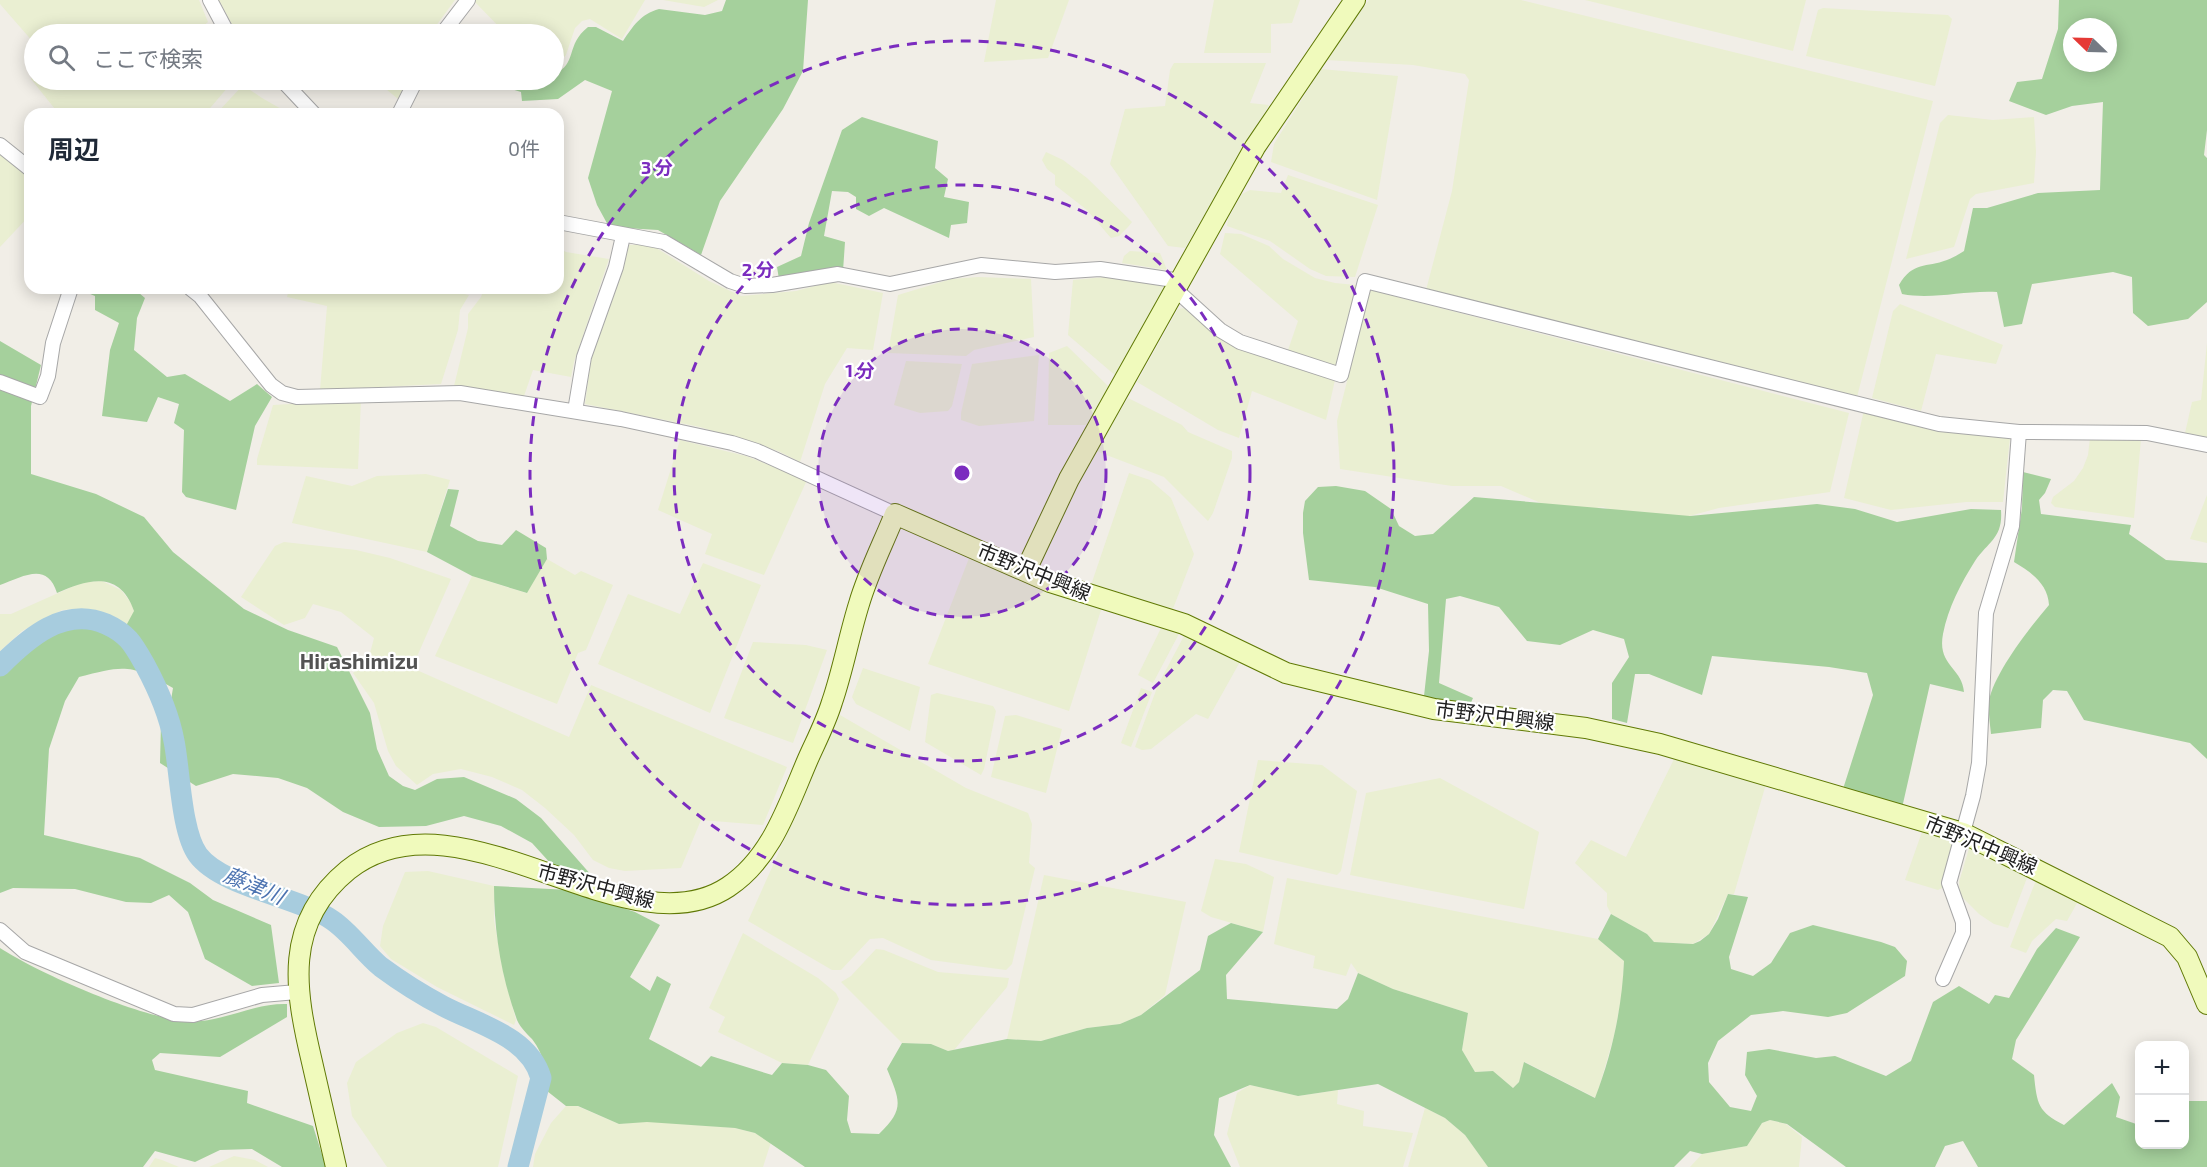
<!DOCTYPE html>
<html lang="ja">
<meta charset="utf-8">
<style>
body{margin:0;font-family:"Exo 2","Noto Sans JP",sans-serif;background:#f6f6f7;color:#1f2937}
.controls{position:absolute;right:18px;bottom:18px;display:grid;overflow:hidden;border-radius:12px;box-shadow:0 3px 15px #0003}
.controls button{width:54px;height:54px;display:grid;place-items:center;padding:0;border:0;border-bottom:2px solid #e0e1e3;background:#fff;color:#1f2937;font:30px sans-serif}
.compass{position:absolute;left:2063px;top:18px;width:54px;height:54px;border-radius:50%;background:#fff;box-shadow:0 3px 15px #0003;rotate:293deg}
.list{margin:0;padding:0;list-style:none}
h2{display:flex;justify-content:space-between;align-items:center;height:78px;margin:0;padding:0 24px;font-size:26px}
h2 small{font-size:20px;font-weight:400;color:#747a83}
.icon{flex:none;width:33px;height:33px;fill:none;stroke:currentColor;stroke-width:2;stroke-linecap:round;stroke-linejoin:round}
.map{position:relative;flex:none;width:2207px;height:1167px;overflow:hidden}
.search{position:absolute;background:#fff;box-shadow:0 3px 15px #0003;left:24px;top:24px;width:540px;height:66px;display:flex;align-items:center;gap:15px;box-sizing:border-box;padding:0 21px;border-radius:33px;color:#747a83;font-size:22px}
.panel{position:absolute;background:#fff;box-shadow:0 3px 15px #0003;left:24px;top:108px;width:540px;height:186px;border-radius:18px}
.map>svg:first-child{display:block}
</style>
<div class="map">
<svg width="2207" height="1167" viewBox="0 0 2207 1167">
<rect width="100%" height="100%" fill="#f1eee7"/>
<g fill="#eaefd2">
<path d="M0,0H199L208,22L193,34H34V43L0,4Z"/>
<path d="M219,0H455L430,34H237Z"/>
<path d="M473,0H645L622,39L590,19L582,21L575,28L566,55L559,63L554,64V34H506Z"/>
<path d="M663,0H718L704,7Z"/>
<path d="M996,0H1069L1048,58L984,62Z"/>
<path d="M1214,0H1300L1292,23L1271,24V53H1204Z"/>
<path d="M1369,0H1521L1933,101L1857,397L1426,290L1452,191L1469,80L1465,74L1413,65L1326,60Z"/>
<path d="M1585,0H1806L1793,51Z"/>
<path d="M1823,8L1948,15L1952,19L1935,86L1806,56L1818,10Z"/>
<path d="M1174,63H1266L1250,103L1269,105L1185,248L1168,246L1110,164L1125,109L1165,106L1170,70Z"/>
<path d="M1321,69L1398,76L1377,200L1271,162L1274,144Z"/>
<path d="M34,74V80H234L205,114H59L31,79Z"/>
<path d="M375,80H407L398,99Z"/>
<path d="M243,85L262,98L290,114H216Z"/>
<path d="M1948,115L1993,120L2034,117L2036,152L2034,183L1976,194L1970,199L1954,247L1906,259L1940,123Z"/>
<path d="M0,152L30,176V215L0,247Z"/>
<path d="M1046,152L1063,160L1087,178L1132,222L1128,227L1119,236L1111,238L1087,210L1055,185V175L1047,169L1042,160Z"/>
<path d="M1288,175L1378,205L1355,277L1326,276L1310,269L1270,241L1227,226L1228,219L1242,194L1250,190L1281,193Z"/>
<path d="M1225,233L1241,234L1269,246L1283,259L1315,278L1335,283L1356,285L1337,368L1287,353L1298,321L1220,254Z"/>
<path d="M650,244L709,281L741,296L796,291L830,282L883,293L873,350L847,348L825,384L800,462L778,451L700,427L585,404L591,359L629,245Z"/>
<path d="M558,247L566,252L609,259L574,362L571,377L533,370L524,396L454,386L468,328V314L481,297L484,288H558Z"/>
<path d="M1130,251L1160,253L1167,270L1122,263L1124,256Z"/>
<path d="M978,277L1031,279L1034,337L974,350L966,356L888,353L898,295L951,279Z"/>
<path d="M1105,277L1166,286L1116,376L1068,335L1073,280Z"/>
<path d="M289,288H435L469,295L460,310L458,330L441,384L320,390L327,306L287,297Z"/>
<path d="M1370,290L1849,413L1830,492L1719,508L1667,522L1630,517L1603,507L1569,512L1550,507L1501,486H1452L1340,469L1337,421Z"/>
<path d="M1900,304L2003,345L1996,364L1936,354L1921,411L1872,398L1893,311Z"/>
<path d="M1185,308L1230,344L1335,380L1326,420L1252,391L1239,438L1218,430L1137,382L1178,309Z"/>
<path d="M2207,343V437L2185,433L2192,402L2201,400Z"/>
<path d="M1067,346L1109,387L1086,425H1048L1049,353Z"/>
<path d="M1039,355L1034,421L979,426L961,420V413L972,364Z"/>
<path d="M906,361L962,364L952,406L948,411L920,413L894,405Z"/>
<path d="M1128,398L1182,425L1188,432L1232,451V458L1213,513L1208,521L1164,477L1096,451Z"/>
<path d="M361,400L358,469L257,465V459L273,405Z"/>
<path d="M1864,410L1937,431L2010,438L2003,502H1966L1891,510L1844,498Z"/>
<path d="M2090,438L2141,439L2134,518L2055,507L2051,503L2053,497L2074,481L2083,468L2088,455Z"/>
<path d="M680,440L746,456L807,480L764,575L705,554L712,534L658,510Z"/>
<path d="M1129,473L1150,480L1171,498L1194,554L1171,614L1090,588Z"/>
<path d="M426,474L450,480L427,552L292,523L306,476L352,486L377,476Z"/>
<path d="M2207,495V543L2190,539Z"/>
<path d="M284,542L356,550L390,558L451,579L412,668L569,737L591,685L787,767L763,825L701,820L681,868L625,871L609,868L593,860L574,835L545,808L522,790L492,777L461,769L433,774L417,785L396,766L388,751L374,703L353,673L369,657L374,638L341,612L313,604L305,618L284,625L241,597L275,546Z"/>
<path d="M971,553L1102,607L1069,711L928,664Z"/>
<path d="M547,559L575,575L581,571L613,585L586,650L578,653L557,704L435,656L472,576L526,593Z"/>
<path d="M703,563L761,585L710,713L598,664L628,594L680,614Z"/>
<path d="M102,581L121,590L131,603L134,611L128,625L91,611L79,609L62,610L22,631L0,651V614H11L83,582Z"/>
<path d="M1163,624L1181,630L1153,683L1138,675Z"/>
<path d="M1185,634L1241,660L1208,719L1196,714L1151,749L1142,750L1135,747L1158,685Z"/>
<path d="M753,642L806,645L827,650L793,743L724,718Z"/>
<path d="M863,668L920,687L910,731L856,704L852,697Z"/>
<path d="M1141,688L1152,692L1131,747L1121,743Z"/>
<path d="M937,693L993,706L996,711L984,769L981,775L925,742L931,695Z"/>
<path d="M840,715L966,788L1028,813L1032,824L1029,863L1035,868L1012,964L1006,970L931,960L883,938L870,939L841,970H832L748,921Z"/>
<path d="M1016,715L1062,729L1046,793L991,777L1005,716Z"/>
<path d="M1676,755L1766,784L1734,894H1728L1709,934L1693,944L1654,942L1647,934L1611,914L1607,906V893L1575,863L1591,840L1626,857Z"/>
<path d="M1258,760L1322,765L1357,791L1341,871L1337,875L1239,852Z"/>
<path d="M1440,778L1539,832L1524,909L1350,875L1366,793Z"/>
<path d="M1923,829L1953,839L1954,842L1943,878L1944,887L1938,890L1905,880Z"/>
<path d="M1970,845L2030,870L2008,928L1994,924L1979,914L1960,895L1959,882Z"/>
<path d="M1215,859L1246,864L1274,877L1263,932L1211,917L1201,911Z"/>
<path d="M428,871L494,886V920L504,976L516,1020L514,1025L437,987L391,959L380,946L383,926L405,872Z"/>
<path d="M1044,875L1186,902L1165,995L1141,1015L1120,1024L1087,1028L1041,1041L1007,1039Z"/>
<path d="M2038,875L2081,896L2067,921L2056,919L2032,941L2026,953L2010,947Z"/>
<path d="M1287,878L1598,939L1624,961L1622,995L1614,1036L1596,1098L1525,1062L1519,1082L1513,1088L1493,1071L1475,1072L1462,1050L1468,1013L1393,989L1358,973L1351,963L1346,976L1313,968L1315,956L1274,944Z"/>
<path d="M743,933L818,978L836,993L839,999L808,1065L782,1063L718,1032L725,1017L709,1008Z"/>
<path d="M876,949L884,950L938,972L1009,978L1007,987L954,1050L948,1051L931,1044L902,1043L841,982L851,976Z"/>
<path d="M423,1023L436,1027L518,1076L498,1167H387L352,1116L347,1083L356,1062L397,1033Z"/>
<path d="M1250,1085L1298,1096L1338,1090L1337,1104L1364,1111L1363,1126L1413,1133L1403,1167H1240L1227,1134L1237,1093Z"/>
<path d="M566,1106H577L619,1124L647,1121L735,1128L755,1133L771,1142L763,1167H533L535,1154L551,1123Z"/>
<path d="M1425,1108L1445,1118L1465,1135L1488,1167H1408Z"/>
<path d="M1770,1120L1786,1124L1802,1137L1799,1167H1690L1702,1154L1747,1146L1762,1123Z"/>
<path d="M234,1156L255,1160L268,1167H209Z"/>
<path d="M155,1158L162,1160L179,1167H149Z"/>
</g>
<g fill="#a5d09c" fill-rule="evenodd">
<path d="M726,0H808L803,71L783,109L720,201L701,255L658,230L609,227L597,205L588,178L612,91L585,80L558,99L522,101L521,92L483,80H554V74C578,64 565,45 588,27H596L623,41C633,26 641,14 659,9L705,15L722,11Z"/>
<path d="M2059,0H2207V130L2204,155L2207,158V302L2188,319L2148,326L2133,313L2132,277L2113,272L2032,284L2022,324L2004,327L1997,292C1965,290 1933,300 1902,294L1899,285C1913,261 1926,268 1947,260C1953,258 1959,254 1964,251L1973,208H1987L2038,193L2100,190L2103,102L2072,106L2046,115L2009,101L2017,82L2042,79L2058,29ZM2072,27H2108V63H2072Z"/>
<path d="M862,117L938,141L935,168L948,179L944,197L969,202L967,223L951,225L949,238L884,208L869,216L856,209V197L848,192L832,191L824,236L845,242L843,271L779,279L777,267L801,256L809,223L842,130Z"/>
<path d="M76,288H133L145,298L137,318L134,350L167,377L185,374L230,401L257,384L272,397L255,426L236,510L186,497L182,492L184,430L174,423L179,404L158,397L147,422L102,416L110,350L119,323L95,310V296Z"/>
<path d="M0,341L41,365L31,406V474L96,494L144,517L173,552L244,609L288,630L337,647L370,713L377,749L389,776L403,786L415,790L437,779L464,777L516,799L541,818L592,876L552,865L532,843L501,826L464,816L426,826L379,827L343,812L307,788L278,778L233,774L196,786L160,763L161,723L171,700L173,688C131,664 125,665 79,677L65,701L49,749L44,835L140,858L190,883L213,900L271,925L279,983L252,986L205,959L188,912L169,895L151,903L126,902L75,889L13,888L0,893V671C22,652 49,620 82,620C95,620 109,629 121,635L134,611C120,570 88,579 57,593C47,561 23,577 0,585Z"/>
<path d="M2023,472L2051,479L2045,493L2039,500L2041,514L2131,525L2129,534L2166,560L2207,563V759L2190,743L2084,720L2067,691L2053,690L2043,700L2041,728L1991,734C1990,724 1988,711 1989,701C1994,673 2031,626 2049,605C2048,584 2031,572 2014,562L2022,508Z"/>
<path d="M1336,486L1365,491L1391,509L1399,526L1415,536L1433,534L1474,497L1690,516L1817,504L1855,509L1897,522L1971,509L2001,510C2003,538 1989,541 1975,561C1961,583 1948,608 1943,634C1937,666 1962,667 1964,692L1930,684L1902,808L1843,789L1873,695L1867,673L1829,667L1712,656L1702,695L1649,674H1635L1627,723L1612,719V683L1629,657L1624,639L1593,630L1560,645L1527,641L1499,607L1460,596L1446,599L1439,683L1473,698L1469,707L1438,703L1424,696L1429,651L1428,604L1375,587L1309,580L1303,533V513L1305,501L1318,487Z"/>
<path d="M448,489L459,490L450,526L478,541L502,545L516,530L546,548L547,559L527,593L472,576L427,552Z"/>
<path d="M494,886L569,890L635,912L660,925L630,977L650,991L657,976L671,984L649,1039L701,1067L711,1056L772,1075L782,1063L808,1065L826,1070L849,1096L847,1120L851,1133L879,1134C905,1109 900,1101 887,1069L902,1043L931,1044L948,1051L1007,1039L1041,1041L1087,1028L1120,1024L1141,1015L1200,970L1208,936L1231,923L1263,932L1226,975L1227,999L1337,1009L1348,999L1358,973L1393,989L1468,1013L1462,1050L1475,1072L1493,1071L1513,1088L1519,1082L1524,1062L1595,1098C1612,1054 1622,1008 1624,961L1598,939L1611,914L1647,934L1654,942L1693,944L1700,941L1709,934L1718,919L1728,894L1748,897L1729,957L1731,969L1753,976L1771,963L1790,933L1813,925L1881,942L1895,947L1907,961L1905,976L1847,1013L1828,1017L1783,1011L1751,1015L1718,1041L1708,1063L1709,1082L1730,1107L1751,1111L1757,1096L1745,1075L1747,1052L1769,1049L1816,1058L1835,1056L1886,1076L1911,1061L1933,1002L1959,986L1989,1004L1995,995L2009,998L2037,949L2056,928L2080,937L2016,1040L2012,1059L2034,1075C2037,1104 2038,1112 2064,1125L2112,1083L2120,1097L2116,1117L2139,1125L2140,1144H2184L2185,1101H2207V1167H1978L1963,1141L1945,1146L1935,1167H1846L1787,1124L1770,1120L1762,1123L1747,1146L1702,1154L1690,1151L1674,1167H1488L1465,1135L1445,1118L1378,1084L1298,1096L1250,1085L1219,1098L1214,1135L1231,1167H805L755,1133L735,1128L647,1122L619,1124L578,1106H566L547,1091C546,1071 545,1056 532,1039C526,1033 518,1025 516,1017C501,975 494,931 494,886Z"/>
<path d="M0,948C40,974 156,1026 201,1021C231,1018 257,1003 287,1004V1017L220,1057L160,1053L152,1060L155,1070L248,1091L247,1103L313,1126L326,1167H282L252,1149L220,1150L195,1162L155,1151L143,1167H0Z"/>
</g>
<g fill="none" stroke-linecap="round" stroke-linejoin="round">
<path stroke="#a7ccde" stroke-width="21" d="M0,666C28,638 64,606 106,624C128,634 133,644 145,665C158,689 169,714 174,741C180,770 181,832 198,855C222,887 299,897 332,920C350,932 364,953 381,967C400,981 422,995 443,1006C477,1024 529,1036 541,1078L518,1167"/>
<defs>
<g id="street">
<path d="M210,0L228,34"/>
<path d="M442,34L468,0"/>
<path d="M282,80L314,114"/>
<path d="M399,114L416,80"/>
<path d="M0,145L30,169"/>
<path d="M558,222L664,242L730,281L745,286L772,285L838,274L890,284L981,265L1055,272L1100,269L1181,281"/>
<path d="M190,288L200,296L271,385L282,393L297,397L460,393L621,419L732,443L757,451L895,514"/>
<path d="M1176,290L1220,330L1240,342L1341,375L1365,281L1939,424L2019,432L2147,433L2207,445"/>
<path d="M0,382L40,397L48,376L53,343L71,288"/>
<path d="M575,411L584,357L616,267L623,236"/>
<path d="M0,930L25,952L174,1014L193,1015L262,995L297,992"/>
<path d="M1943,979L1963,933V922L1949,883L1973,796L1979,763L1986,613L2012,526L2019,432"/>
</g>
<g id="secondary">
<path d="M1026,570L1069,479L1255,147L1355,0"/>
<path d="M336,1167C328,1132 320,1097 312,1062C295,990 283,923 348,870C458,782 626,955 728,887C772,858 788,805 808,759C816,741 826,722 832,702C843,670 849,636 859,604C868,573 883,544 895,514L1050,582L1184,624L1286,673L1434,709L1586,728L1660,744L1963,833L2170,937L2187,957L2207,1004"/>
</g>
</defs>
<use href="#street" stroke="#a7a7a7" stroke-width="16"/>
<use href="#secondary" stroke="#607905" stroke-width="22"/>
<use href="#street" stroke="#fff" stroke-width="14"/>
<use href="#secondary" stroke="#f0fabc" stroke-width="20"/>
</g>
<circle cx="962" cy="473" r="144" fill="#7b2cbf" fill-opacity=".12"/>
<g fill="none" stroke="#7b2cbf" stroke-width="3" stroke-dasharray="10 8">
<circle cx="962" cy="473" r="144"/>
<circle cx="962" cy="473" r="288"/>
<circle cx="962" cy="473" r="432"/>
</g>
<g text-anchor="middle" stroke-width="4.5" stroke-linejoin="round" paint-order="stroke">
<g font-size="20" fill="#202020" stroke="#fff">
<text transform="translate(1034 572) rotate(22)" y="7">市野沢中興線</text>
<text transform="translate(1495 716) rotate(7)" y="7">市野沢中興線</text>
<text transform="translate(1981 845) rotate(23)" y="7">市野沢中興線</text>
<text transform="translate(596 886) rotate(15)" y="7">市野沢中興線</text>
</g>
<g font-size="21" font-weight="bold" fill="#535353" stroke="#fff">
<text x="359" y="669">Hirashimizu</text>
</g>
<g font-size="21" font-style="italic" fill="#4c73b1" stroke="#fff">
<text transform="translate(254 886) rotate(23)" y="7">藤津川</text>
</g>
</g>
<circle cx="962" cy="473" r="9" fill="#7b2cbf" stroke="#fff" stroke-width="3"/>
<g font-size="18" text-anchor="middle" font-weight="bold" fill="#7b2cbf" stroke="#fff" stroke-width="4.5" stroke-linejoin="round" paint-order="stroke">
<text x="657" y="174">3 分</text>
<text x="758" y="276">2 分</text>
<text x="860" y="377">1 分</text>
</g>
</svg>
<div class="controls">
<button>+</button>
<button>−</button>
</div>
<svg class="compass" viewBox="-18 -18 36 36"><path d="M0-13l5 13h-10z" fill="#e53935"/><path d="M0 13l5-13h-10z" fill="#747a83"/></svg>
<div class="search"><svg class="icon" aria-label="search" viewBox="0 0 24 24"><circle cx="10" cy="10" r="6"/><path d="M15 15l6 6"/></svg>ここで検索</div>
<section class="panel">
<h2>周辺<small>0件</small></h2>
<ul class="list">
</ul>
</section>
</div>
